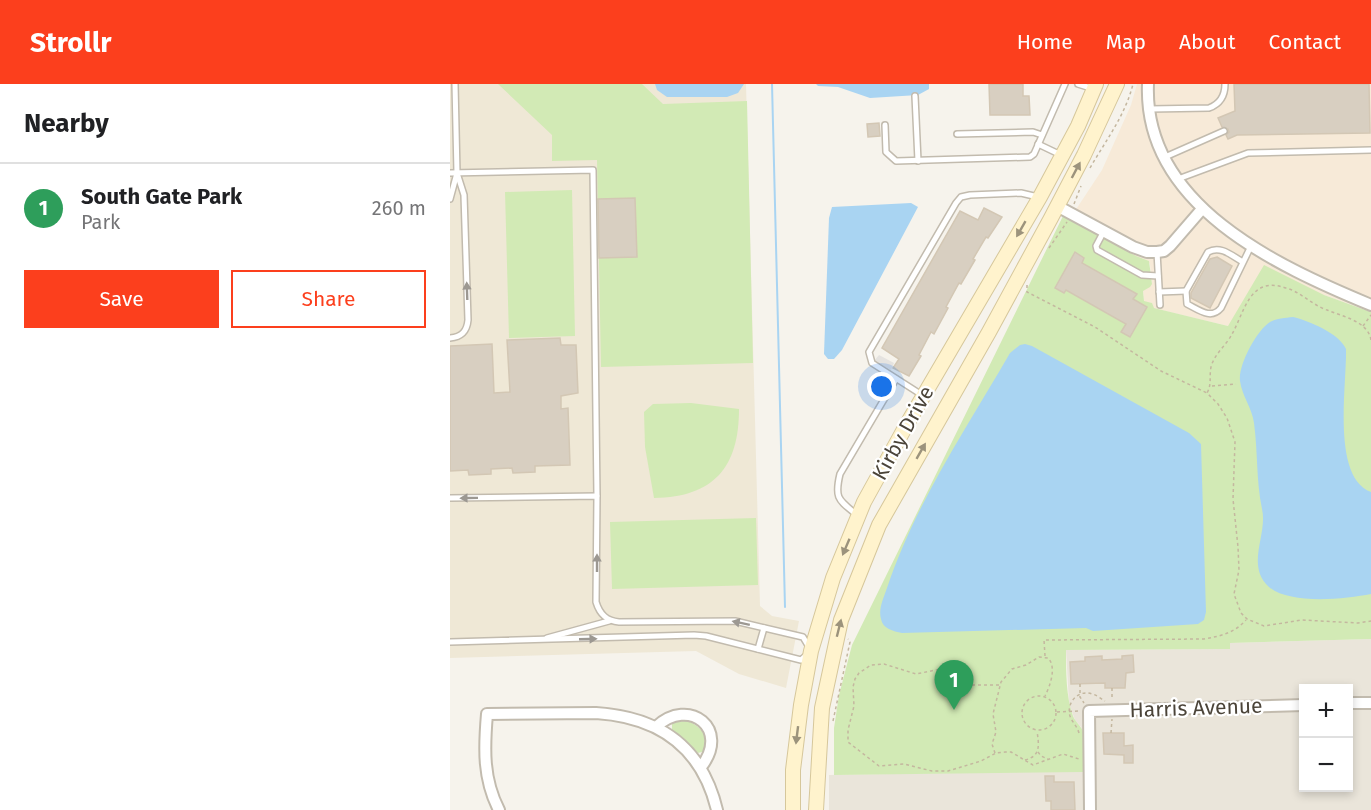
<!DOCTYPE html>
<meta charset="utf-8">
<style>
body{margin:0;font-family:"Fira Sans",sans-serif;background:#f2f2f2;color:#202124}
.controls{position:absolute;right:18px;bottom:18px;display:grid;overflow:hidden;border-radius:0px;box-shadow:0 3px 9px #0003}
.controls button{width:54px;height:54px;display:grid;place-items:center;padding:0;border:0;border-bottom:2px solid #e0e0e0;background:#fff;color:#202124;font:30px sans-serif}
.you{position:absolute;left:432px;top:303px;width:21px;height:21px;margin:-15px;border:4px solid #fff;border-radius:50%;background:#1a73e8;box-shadow:0 0 0 9px #1a73e833}
.badge{display:grid;place-items:center;width:39px;height:39px;border-radius:50%;background:#fc3f1d;color:#fff;font-size:20px;font-weight:700}
.pin{position:absolute;translate:-50% -50px;filter:drop-shadow(0 2px 3px #0008)}
.pin::after{content:'';position:absolute;top:32px;width:21px;height:18px;background:inherit;clip-path:polygon(0 0,100% 0,50% 100%)}
.list{margin:0;padding:0;list-style:none}
h2{display:flex;justify-content:space-between;align-items:center;height:78px;margin:0;padding:0 24px;font-size:26px}
h2 small{font-size:20px;font-weight:400;color:#757577}
.list li{display:grid;grid-template-columns:39px 1fr auto;gap:18px;align-items:center;box-sizing:border-box;height:90px;padding:0 24px;border-top:2px solid #e0e0e0}
.list b{display:block;font-size:22px;white-space:nowrap}
.list p{margin:0;font-size:20px;white-space:nowrap;color:#757577}
.list em{font-size:20px;font-style:normal;color:#757577}
.actions{display:flex;gap:12px;padding:18px 24px}
.actions a{flex:1;padding:14px 0;border:2px solid #fc3f1d;border-radius:0px;text-align:center;font-size:21px;color:#fc3f1d}
.actions .main{background:#fc3f1d;color:#fff}
.map{position:relative;flex:none;width:921px;height:726px;overflow:hidden}
header{display:flex;align-items:center;gap:36px;box-sizing:border-box;height:84px;padding:0 30px;background:#fc3f1d;color:#fff}
header strong{font-size:28px}
nav{display:flex;gap:33px;margin-inline-start:auto;font-size:21px}
main{display:flex}
aside{flex:1;background:#fff}
.map>svg:first-child{display:block}
</style>
<header>
<strong>Strollr</strong>
<nav><a>Home</a><a>Map</a><a>About</a><a>Contact</a></nav>
</header>
<main>
<aside>
<h2>Nearby<small></small></h2>
<ul class="list">
<li><span class="badge" style="background:#2e9e5b">1</span><div><b>South Gate Park</b><p>Park</p></div><em>260 m</em></li>
</ul>
<div class="actions"><a class="main">Save</a><a>Share</a></div>
</aside>
<div class="map">
<svg width="921" height="726" viewBox="0 0 921 726">
<rect width="100%" height="100%" fill="#f6f3ec"/>
<path fill="#eae5da" fill-rule="evenodd" d="M921,555V726H379V691L633,687L631,643L625,636L619,620L616,566L779,565L780,559ZM854,604H898V704H854Z"/>
<path fill="#f7ead8" d="M687,0H921V228L874,211L778,242L703,224L702,219L694,218L693,206L702,200L700,180L697,176L686,173L619,136L652,86L681,21Z"/>
<path fill="#efe8d6" d="M0,0H296L310,522L322,532L349,537L336,604L289,590L246,567L0,574Z"/>
<g fill="#d2eab5">
<path d="M48,0H192L213,20L297,17L303,279L151,283L147,76L102,77V51Z"/>
<path d="M122,106L125,252L59,254L55,108Z"/>
<path d="M613,132L686,172L699,177L702,200L700,203L693,207L694,217L702,219L704,224L778,242L814,181L874,211L921,228V555L780,559V565L616,566C616,587 616,613 623,632C625,638 631,641 633,648V688L384,691V644L389,611L402,561Z"/>
<path d="M241,319L289,325C289,383 264,413 204,414L195,363L194,328L203,320Z"/>
<path d="M306,434L308,501L162,505L160,438Z"/>
<path d="M232,635C248,640 259,649 256,667L248,669L222,646V639Z"/>
</g>
<path fill="#e5e3e0" d="M429,271L444,279L441,286L424,277Z"/>
<g fill="#a9d4f2">
<path d="M205,0H294L288,9L277,13H217L207,6Z"/>
<path d="M366,0H479V5L468,11L420,14L388,3L368,2Z"/>
<path d="M461,119L468,123L392,266L384,275H378L374,270L379,134L382,123Z"/>
<path d="M843,233C859,237 889,249 896,265C897,301 881,393 921,408V510C895,515 840,521 819,503C795,482 818,450 812,425C806,395 808,369 804,339C802,324 792,312 790,297C788,281 807,246 820,238C827,234 835,234 843,233Z"/>
<path d="M575,260L582,262L739,349L751,360L756,528L754,536L748,540L643,547L636,544L452,549C443,547 433,545 431,535C428,525 434,513 437,504C465,420 516,345 560,269L570,261Z"/>
</g>
<g fill="none" stroke-linecap="round" stroke-linejoin="round">
<path stroke="#a9d4f2" stroke-width="2" d="M322,0L335,523"/>
</g>
<g fill="#d8cfc1" stroke="#d3c7b4" stroke-width="1.5">
<path d="M539,0H573V12H579L580,31H540Z"/>
<path d="M784,0H919L920,49L787,51L778,55L776,51L779,48L778,45L772,43L768,34L785,27Z"/>
<path d="M429,39L430,52L418,53L417,40Z"/>
<path d="M185,114L187,173L149,174L148,115Z"/>
<path d="M534,124L552,133L538,154L536,153L523,175L525,176L511,200L509,199L496,223L498,224L484,250L481,248L469,271L471,272L459,292L443,284L449,275L432,264L510,127L528,136Z"/>
<path d="M625,168L634,174L632,179L687,210L683,215L697,223L680,253L671,248L676,240L616,206L614,209L605,204Z"/>
<path d="M767,173L782,182L760,224L741,214V209L760,175Z"/>
<path d="M110,254L111,261H126L128,309L111,312V325L118,324L120,381L85,382V388L63,389L62,384L41,385V390L19,391L18,386L0,387V262L42,260L44,309L60,308L57,256Z"/>
<path d="M683,571L684,588L676,589L675,604H655V599L621,600L620,578L635,577V573L652,572V576L672,575V572Z"/>
<path d="M653,649H674V662L683,661V679H674V671L654,670Z"/>
<path d="M595,692H604V698H624L625,726H601V717H596Z"/>
</g>
<g fill="none" stroke-linecap="round" stroke-linejoin="round">
<defs>
<g id="service">
<path d="M628,0L644,5"/>
<path d="M465,12L468,77"/>
<path d="M700,25L759,24C770,20 775,12 775,0"/>
<path d="M435,41L436,68L446,77L580,73L584,70L615,0"/>
<path d="M507,50L583,48L592,51"/>
<path d="M588,60L611,71"/>
<path d="M715,73L774,47"/>
<path d="M0,89L143,86L147,412"/>
<path d="M728,95L798,69L921,66"/>
<path d="M0,115L7,89L5,0"/>
<path d="M654,147L646,162L647,166L692,191L708,192"/>
<path d="M707,168L710,221"/>
<path d="M793,178C782,172 771,161 758,168L736,207L737,220C749,226 761,236 771,224L801,162"/>
<path d="M709,208L736,207"/>
<path d="M0,254C12,253 17,247 18,236L14,111L7,89"/>
<path d="M472,311L422,279L419,268L506,119L511,113L520,111L571,109L588,113"/>
<path d="M0,414L147,412L146,518C150,531 157,537 169,538L285,537L353,553L359,563"/>
<path d="M407,431C389,416 384,415 390,390L446,295"/>
<path d="M97,554L159,537"/>
<path d="M0,558L244,551L256,552L351,576L358,570"/>
<path d="M308,565L314,544"/>
</g>
<g id="minor">
<path d="M698,0C693,121 827,182 921,221"/>
<path d="M607,122L683,163L697,168H707L714,167L720,162L752,125"/>
<path d="M898,619H921"/>
<path d="M206,643C239,612 281,645 251,683"/>
<path d="M49,726C33,695 34,665 37,630L146,629C209,633 252,663 267,726"/>
<path d="M640,726L639,627L854,621"/>
</g>
<g id="secondary">
<path d="M343,726V686L351,621L361,567L383,494L414,418L457,340L590,113L628,42L646,0"/>
<path d="M366,726L372,624L383,573L391,536L429,441L539,248L601,134L634,71L667,0"/>
</g>
</defs>
<use href="#service" stroke="#c2bbae" stroke-width="8"/>
<use href="#minor" stroke="#c2bbae" stroke-width="14"/>
<use href="#secondary" stroke="#d6c79b" stroke-width="16"/>
<g stroke="#c4b79f" stroke-width="1.5" stroke-dasharray="3 3" stroke-linecap="butt">
<path d="M640,84C656,56 675,32 683,0"/>
<path d="M624,120L631,102"/>
<path d="M599,164L617,138"/>
<path d="M577,201V208L645,243L711,287L757,309"/>
<path d="M913,242L921,231"/>
<path d="M921,256C918,237 891,232 877,226C862,221 851,208 836,204C799,191 795,228 781,252C775,262 764,271 761,283C759,293 762,300 757,309L768,320L777,334L785,358L783,415L788,463L789,486L784,510L791,529L797,535L814,542L852,536L908,539L921,537"/>
<path d="M762,302L786,300"/>
<path d="M595,572L594,556L754,555C771,552 784,549 796,536"/>
<path d="M630,600V613L634,619"/>
<path d="M549,601H521L501,585L496,584L466,590L434,580L421,581L409,589L405,595L403,603L404,622L398,646V658L429,682L454,680L482,687H498L531,677L546,669L555,668H561L583,681L613,670L629,675"/>
<path d="M662,604V615"/>
<circle cx="589" cy="629" r="17"/>
<path d="M607,628L629,627"/>
<path d="M383,637L400,558L398,555"/>
<path d="M629,649C627,642 622,638 620,632C616,618 629,605 642,610C647,611 651,615 655,617"/>
<path d="M661,649L662,635"/>
<path d="M588,668L591,672L598,675"/>
<path d="M545,669L542,660L546,648L543,630L551,598L562,585L576,581L589,573L598,574C607,583 600,602 595,612"/>
<path d="M575,676C591,672 589,661 587,647"/>
</g>
<use href="#service" stroke="#fff" stroke-width="5"/>
<use href="#minor" stroke="#fff" stroke-width="10"/>
<use href="#secondary" stroke="#fff3cd" stroke-width="14"/>
</g>
<defs><path id="oneway-solid" d="M-6-.8H1V-3.2L6.5 0L1 3.2V.8H-6Z" transform="scale(1.5)"/></defs>
<g fill="#9c937c">
<use href="#oneway-solid" transform="translate(626 86) rotate(-62)"/>
<use href="#oneway-solid" transform="translate(571 145) rotate(120)"/>
<use href="#oneway-solid" transform="translate(471 367) rotate(-60)"/>
<use href="#oneway-solid" transform="translate(396 463) rotate(113)"/>
<use href="#oneway-solid" transform="translate(389 544) rotate(-76)"/>
<use href="#oneway-solid" transform="translate(347 651) rotate(97)"/>
</g>
<g fill="#9c9892">
<use href="#oneway-solid" transform="translate(17 207) rotate(-92)"/>
<use href="#oneway-solid" transform="translate(19 414) rotate(179)"/>
<use href="#oneway-solid" transform="translate(147 479) rotate(-90)"/>
<use href="#oneway-solid" transform="translate(291 539) rotate(-168)"/>
<use href="#oneway-solid" transform="translate(138 555) rotate(-2)"/>
</g>
<g text-anchor="middle" stroke-width="4.5" stroke-linejoin="round" paint-order="stroke">
<g font-size="21" fill="#4b4439" stroke="#fff">
<text transform="translate(453 349) rotate(-61)" y="7">Kirby Drive</text>
<text transform="translate(746 624) rotate(-2)" y="7">Harris Avenue</text>
</g>
</g>
</svg>
<div class="controls">
<button>+</button>
<button>−</button>
</div>
<div class="you"></div>
<div class="pin badge" style="left:504px;top:626px;background:#2e9e5b">1</div>
</div>
</main>
